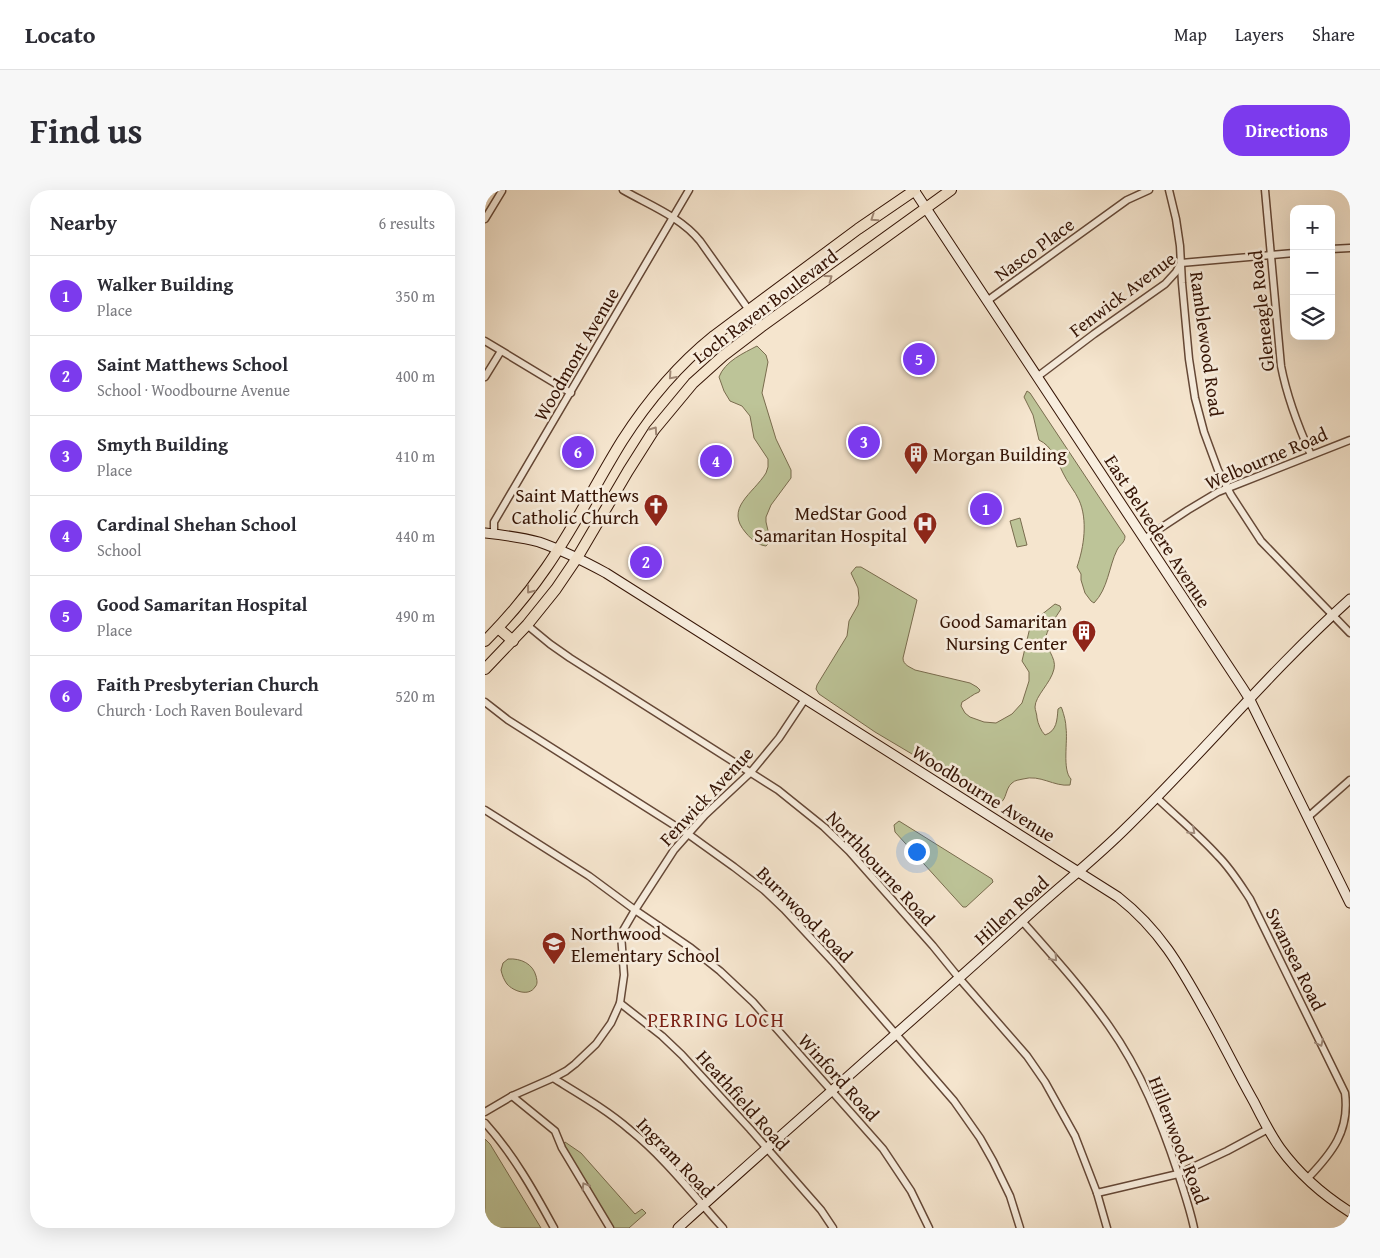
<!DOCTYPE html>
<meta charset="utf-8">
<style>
body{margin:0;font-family:"Gentium Book Plus",serif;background:#f7f7f7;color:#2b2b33}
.controls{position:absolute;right:15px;top:15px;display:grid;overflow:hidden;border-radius:10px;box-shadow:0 5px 20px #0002}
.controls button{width:45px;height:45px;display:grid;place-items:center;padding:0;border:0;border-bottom:1px solid #e1e1e2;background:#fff;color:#2b2b33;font:25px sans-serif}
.you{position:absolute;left:431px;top:661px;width:18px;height:18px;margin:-12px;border:4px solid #fff;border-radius:50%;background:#1a73e8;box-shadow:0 0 0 8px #1a73e833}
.badge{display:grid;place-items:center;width:32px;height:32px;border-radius:50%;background:#7c3aed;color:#fff;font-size:16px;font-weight:700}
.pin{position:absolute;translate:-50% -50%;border:2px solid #fff;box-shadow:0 1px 5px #0006}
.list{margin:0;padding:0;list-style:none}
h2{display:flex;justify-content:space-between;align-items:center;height:65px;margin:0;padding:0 20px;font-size:21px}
h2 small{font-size:16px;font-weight:400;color:#7c7c81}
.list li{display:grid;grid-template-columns:32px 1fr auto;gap:15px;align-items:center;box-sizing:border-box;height:80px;padding:0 20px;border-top:1px solid #e1e1e2}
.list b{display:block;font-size:19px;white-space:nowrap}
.list p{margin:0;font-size:16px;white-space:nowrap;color:#7c7c81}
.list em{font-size:16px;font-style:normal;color:#7c7c81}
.icon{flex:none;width:28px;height:28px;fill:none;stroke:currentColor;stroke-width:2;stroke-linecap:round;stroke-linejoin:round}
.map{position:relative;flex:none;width:865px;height:1038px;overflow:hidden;border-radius:20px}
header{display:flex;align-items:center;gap:30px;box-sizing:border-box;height:70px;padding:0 25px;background:#fff;border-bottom:1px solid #e1e1e2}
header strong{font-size:24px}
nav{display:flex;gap:28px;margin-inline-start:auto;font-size:18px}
.intro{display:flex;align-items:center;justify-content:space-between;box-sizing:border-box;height:120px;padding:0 30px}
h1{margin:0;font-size:35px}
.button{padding:12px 22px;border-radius:20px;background:#7c3aed;color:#fff;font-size:18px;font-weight:700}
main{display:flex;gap:30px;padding:0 30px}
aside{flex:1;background:#fff;border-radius:20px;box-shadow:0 5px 20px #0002}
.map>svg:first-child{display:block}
</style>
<header>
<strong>Locato</strong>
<nav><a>Map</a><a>Layers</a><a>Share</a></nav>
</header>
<div class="intro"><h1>Find us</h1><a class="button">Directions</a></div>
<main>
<aside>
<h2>Nearby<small>6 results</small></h2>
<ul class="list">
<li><span class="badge">1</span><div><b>Walker Building</b><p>Place</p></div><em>350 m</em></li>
<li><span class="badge">2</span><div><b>Saint Matthews School</b><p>School · Woodbourne Avenue</p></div><em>400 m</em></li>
<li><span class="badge">3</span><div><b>Smyth Building</b><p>Place</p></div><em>410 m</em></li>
<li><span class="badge">4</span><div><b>Cardinal Shehan School</b><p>School</p></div><em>440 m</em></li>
<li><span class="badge">5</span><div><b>Good Samaritan Hospital</b><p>Place</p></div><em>490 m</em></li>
<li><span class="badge">6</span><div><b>Faith Presbyterian Church</b><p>Church · Loch Raven Boulevard</p></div><em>520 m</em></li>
</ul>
</aside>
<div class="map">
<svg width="865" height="1038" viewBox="0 0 865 1038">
<rect width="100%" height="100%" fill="#f5e5ce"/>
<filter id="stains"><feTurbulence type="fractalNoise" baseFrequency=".004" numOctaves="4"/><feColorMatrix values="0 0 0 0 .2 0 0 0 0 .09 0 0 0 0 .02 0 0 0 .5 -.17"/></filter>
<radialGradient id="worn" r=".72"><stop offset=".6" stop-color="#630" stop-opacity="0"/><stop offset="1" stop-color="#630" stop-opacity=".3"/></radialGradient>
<g fill="#bdc498" stroke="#796c4e">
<path d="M272,156L281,165L283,172L277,203L291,249L306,280V288L286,315L281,327V332L285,349L283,354L281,356C273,355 267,350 261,343C239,318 268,304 281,283L283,277V269L269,248L265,226L257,216L245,211L239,201L234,187C240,171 259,163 272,156Z"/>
<path d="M542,201L545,203L640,346C640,353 635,354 632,360C624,376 623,399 609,413L606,411L600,403L596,390V384L592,377C599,357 603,330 594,310C590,301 582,292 578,283C572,271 567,256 554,250L548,225L539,207Z"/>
<path d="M535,328L542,355L532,357L525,331Z"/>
<path d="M371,377H376L432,410L418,468C418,475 425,477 430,480L485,493L492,497L495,500L494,502C488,504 483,509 477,512L476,516L480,523L485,527L499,532L511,533L527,524L537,513L544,491V482L537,471L546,433L570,414L575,416L576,419C571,427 564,436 561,446C559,458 572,467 569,479C566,493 550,506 550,517C550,520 552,524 552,528C553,534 556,541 560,545C572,541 572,530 573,519L576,517L577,519C579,525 581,532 581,538C583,551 577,580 586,589L585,595C569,597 555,584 538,589C534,590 530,590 527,593C520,599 522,609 515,613H511L496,608L450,580L427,564L390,542L334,504L331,499L332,495L362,446L364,431L373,415L374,408L373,398L366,383Z"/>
<path d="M414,631L507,689L508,692L481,717H478L410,642L409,635Z"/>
<path d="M23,769C36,768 48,774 51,786C52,790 53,794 50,797C44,807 28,801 22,794C19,790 17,785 16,780L18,773Z"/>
<path d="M0,949L5,954L56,1038H0Z"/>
<path d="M80,952L96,963L150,1024L157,1019L161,1023L144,1038H128L79,957L78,955Z"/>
</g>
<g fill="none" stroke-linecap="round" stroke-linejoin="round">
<defs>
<g id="street">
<path d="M138,0C164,15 196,27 215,51L276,137"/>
<path d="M684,0L691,29L695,56L697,93L704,169L710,208L719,242L733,280L746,305L776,351L865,443"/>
<path d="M780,0L796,176C802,207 813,236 826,265"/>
<path d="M0,29L17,1"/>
<path d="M846,59L865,58"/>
<path d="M502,111L642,10L664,0"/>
<path d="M0,151L86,203"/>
<path d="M0,187L16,161"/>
<path d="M552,187L609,144L680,94L691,82L696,73L809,63"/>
<path d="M9,344V332L204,0"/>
<path d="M659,349L703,320L733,302L865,250"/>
<path d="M42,435L65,454L85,468L293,600L339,637L364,661L448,756L474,788L542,866L560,892L590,946L612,1003L622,1038"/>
<path d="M0,512L23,530L203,644L249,677L279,700L299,719L349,773L469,911L495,948L508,971L525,1006L535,1038"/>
<path d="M672,608C692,627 714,645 733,666C746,679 755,694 765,709L860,903C865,941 847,963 822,989"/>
<path d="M0,620L104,686L150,720L206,758L235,781L268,812L398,959L426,1001L444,1038"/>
<path d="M823,627L865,590"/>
<path d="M537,731C567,765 598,799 624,836C656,881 676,932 693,983C699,1002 705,1019 709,1038"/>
<path d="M135,813L177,846L197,865L265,939L336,1020L348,1038"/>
<path d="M68,888C94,904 122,920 145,940C180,968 208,1005 238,1038"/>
<path d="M27,906L70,941L77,958L125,1038"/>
<path d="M0,922L27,906L68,888L81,881L90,874L111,854L126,833L135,813L139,785L136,744L150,720L189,660L220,625L266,582L294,548L320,509"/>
<path d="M0,933C28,964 49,1001 69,1038"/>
<path d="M612,1003L693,984L742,961L783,939"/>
</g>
<g id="secondary">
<path d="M429,0L757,497L764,508L865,713"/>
<path d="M0,343C18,345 36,347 54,352C77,360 99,371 121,383L633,707C675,740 695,776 720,821C737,851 752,882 769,912C777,928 785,944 795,958C814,984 838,1005 865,1022"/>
<path d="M193,1038C306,935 422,836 535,733C570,700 608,671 642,637C718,563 786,480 865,409"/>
</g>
<g id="primary">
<path d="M13,438L28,451"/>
<path d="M0,451C22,429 43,404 61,378C89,338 111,293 137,251C162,212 193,175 229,146L373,39L430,0"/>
<path d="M0,479L42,435L71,399L92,368L143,281L169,240L208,193L238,166L276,137L466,0"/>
</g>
</defs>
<use href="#street" stroke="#654837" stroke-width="9"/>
<use href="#secondary" stroke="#351405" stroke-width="11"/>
<use href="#primary" stroke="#351405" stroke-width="12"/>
<use href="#street" stroke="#f8eedf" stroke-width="6"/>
<use href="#secondary" stroke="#f8eedf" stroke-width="9"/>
<use href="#primary" stroke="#f5e5ce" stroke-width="10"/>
</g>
<defs><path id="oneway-chevron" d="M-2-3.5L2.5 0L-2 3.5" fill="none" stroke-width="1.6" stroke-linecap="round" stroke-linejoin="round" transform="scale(1.25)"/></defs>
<g stroke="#9f8774">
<use href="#oneway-chevron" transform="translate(389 28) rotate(146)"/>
<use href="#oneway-chevron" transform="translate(344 88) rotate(-36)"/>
<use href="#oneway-chevron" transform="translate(187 186) rotate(132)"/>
<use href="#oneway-chevron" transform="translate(169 240) rotate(-55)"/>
<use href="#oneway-chevron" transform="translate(45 400) rotate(128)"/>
</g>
<g stroke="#a08c7d">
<use href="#oneway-chevron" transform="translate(707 641) rotate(42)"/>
<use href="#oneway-chevron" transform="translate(569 768) rotate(48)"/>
<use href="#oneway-chevron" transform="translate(835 853) rotate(64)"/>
<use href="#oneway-chevron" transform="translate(100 996) rotate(-122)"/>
</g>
<defs>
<symbol id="building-pin" viewBox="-11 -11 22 30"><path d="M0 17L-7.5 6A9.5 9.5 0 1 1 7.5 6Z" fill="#8f2418" stroke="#f8eedf"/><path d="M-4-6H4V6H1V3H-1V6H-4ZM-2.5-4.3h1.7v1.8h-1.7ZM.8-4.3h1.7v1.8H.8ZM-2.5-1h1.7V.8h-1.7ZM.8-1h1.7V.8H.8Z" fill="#fff"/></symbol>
<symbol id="church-pin" viewBox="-11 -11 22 30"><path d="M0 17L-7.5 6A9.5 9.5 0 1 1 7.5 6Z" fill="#8f2418" stroke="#f8eedf"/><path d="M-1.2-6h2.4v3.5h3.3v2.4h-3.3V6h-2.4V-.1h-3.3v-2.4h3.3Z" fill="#fff"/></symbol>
<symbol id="hospital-pin" viewBox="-11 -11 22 30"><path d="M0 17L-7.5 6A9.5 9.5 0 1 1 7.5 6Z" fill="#8f2418" stroke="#f8eedf"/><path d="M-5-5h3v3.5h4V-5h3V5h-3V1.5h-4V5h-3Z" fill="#fff"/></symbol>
<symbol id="school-pin" viewBox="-11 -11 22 30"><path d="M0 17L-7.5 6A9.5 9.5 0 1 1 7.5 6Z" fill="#8f2418" stroke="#f8eedf"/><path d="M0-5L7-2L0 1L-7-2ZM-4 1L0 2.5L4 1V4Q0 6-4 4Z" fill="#fff"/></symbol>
</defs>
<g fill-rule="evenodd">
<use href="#building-pin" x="417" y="250" width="28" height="38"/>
<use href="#church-pin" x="157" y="302" width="28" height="38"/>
<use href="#hospital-pin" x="426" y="320" width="28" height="38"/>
<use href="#building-pin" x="585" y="428" width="28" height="38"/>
<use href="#school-pin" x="55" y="740" width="28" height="38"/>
</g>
<g text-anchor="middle" stroke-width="5" stroke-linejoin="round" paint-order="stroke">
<g font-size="19" fill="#351405" stroke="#f8eedf">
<text transform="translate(549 59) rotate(-36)" y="7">Nasco Place</text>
<text transform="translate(637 104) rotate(-37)" y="7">Fenwick Avenue</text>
<text transform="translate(280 116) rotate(-37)" y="7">Loch Raven Boulevard</text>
<text transform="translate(776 121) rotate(-96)" y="7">Gleneagle Road</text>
<text transform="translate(722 154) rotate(82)" y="7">Ramblewood Road</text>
<text transform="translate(91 164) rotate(-60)" y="7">Woodmont Avenue</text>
<text transform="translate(781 268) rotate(-23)" y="7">Welbourne Road</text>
<text transform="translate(673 341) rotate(57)" y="7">East Belvedere Avenue</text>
<text transform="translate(499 603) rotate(32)" y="7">Woodbourne Avenue</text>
<text transform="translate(221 606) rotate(-47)" y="7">Fenwick Avenue</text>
<text transform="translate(396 678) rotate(47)" y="7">Northbourne Road</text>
<text transform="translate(526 720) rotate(-42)" y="7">Hillen Road</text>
<text transform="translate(320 724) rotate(45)" y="7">Burnwood Road</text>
<text transform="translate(811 769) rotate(64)" y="7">Swansea Road</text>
<text transform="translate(354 887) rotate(48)" y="7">Winford Road</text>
<text transform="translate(258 910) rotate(48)" y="7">Heathfield Road</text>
<text transform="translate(694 950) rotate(69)" y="7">Hillenwood Road</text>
<text transform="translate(191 967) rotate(46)" y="7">Ingram Road</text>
</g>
<g font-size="19" fill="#351405" stroke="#f8eedf" text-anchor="end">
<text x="448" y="271" text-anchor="start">Morgan Building</text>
<text x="154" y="312">Saint Matthews<tspan x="154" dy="22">Catholic Church</tspan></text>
<text x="422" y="330">MedStar Good<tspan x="422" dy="22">Samaritan Hospital</tspan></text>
<text x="582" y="438">Good Samaritan<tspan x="582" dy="22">Nursing Center</tspan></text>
<text x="86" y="750" text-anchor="start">Northwood<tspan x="86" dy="22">Elementary School</tspan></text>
</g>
<g font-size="20" letter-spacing="1" fill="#7a1f14" stroke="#f8eedf">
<text x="231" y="837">PERRING LOCH</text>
</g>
</g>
<rect width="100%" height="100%" filter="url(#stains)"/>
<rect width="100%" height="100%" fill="url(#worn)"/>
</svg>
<div class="controls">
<button>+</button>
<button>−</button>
<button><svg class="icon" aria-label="layers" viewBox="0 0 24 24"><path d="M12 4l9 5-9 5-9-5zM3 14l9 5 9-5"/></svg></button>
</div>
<div class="you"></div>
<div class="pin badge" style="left:501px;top:319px">1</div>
<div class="pin badge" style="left:161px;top:372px">2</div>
<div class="pin badge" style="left:379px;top:252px">3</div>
<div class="pin badge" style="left:231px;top:271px">4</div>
<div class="pin badge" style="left:434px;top:169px">5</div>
<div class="pin badge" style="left:93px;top:262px">6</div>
</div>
</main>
